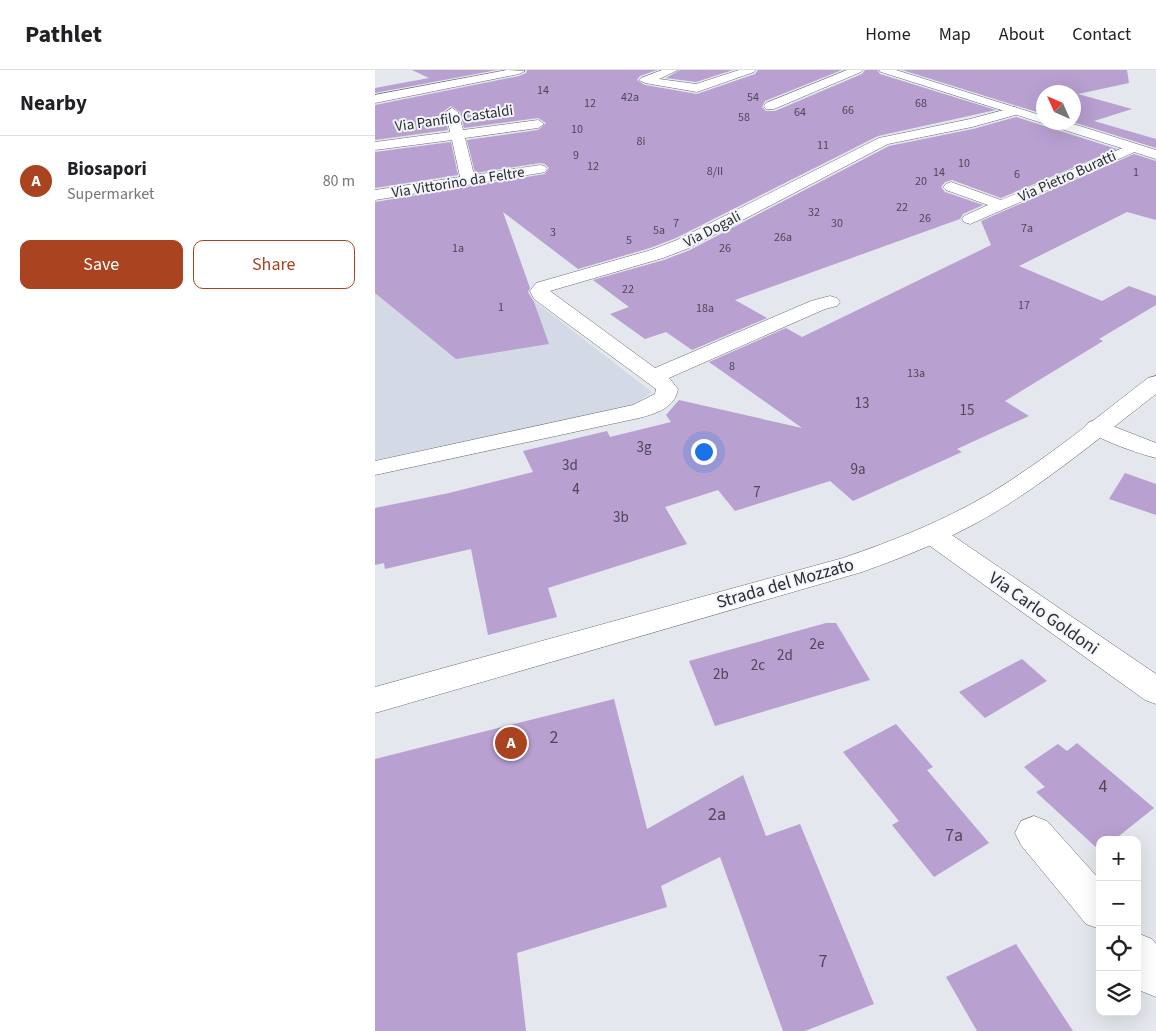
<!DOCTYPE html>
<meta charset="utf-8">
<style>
body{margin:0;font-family:"Source Sans 3",sans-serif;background:#f2f2f2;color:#202124}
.controls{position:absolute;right:15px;bottom:15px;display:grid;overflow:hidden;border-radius:10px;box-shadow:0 5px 20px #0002}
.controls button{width:45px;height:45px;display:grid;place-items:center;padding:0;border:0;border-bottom:1px solid #e0e0e0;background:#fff;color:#202124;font:25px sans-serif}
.compass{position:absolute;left:661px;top:15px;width:45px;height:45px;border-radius:50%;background:#fff;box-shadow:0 5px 20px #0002;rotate:315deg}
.you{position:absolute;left:328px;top:381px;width:18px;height:18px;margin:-12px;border:4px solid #fff;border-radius:50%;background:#1a73e8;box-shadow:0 0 0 8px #1a73e833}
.badge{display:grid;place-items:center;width:32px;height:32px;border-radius:50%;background:#aa4320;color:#fff;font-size:16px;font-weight:700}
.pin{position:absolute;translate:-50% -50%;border:2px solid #fff;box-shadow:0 1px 5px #0006}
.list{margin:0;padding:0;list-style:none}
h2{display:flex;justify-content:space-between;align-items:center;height:65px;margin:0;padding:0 20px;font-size:21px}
h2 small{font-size:16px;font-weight:400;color:#757577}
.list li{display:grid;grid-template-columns:32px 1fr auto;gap:15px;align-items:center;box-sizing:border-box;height:90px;padding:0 20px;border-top:1px solid #e0e0e0}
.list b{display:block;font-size:19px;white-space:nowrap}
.list p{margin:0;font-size:16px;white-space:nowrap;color:#757577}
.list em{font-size:16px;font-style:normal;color:#757577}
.actions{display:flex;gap:10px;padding:15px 20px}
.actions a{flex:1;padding:11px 0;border:1px solid #aa4320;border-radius:10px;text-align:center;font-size:18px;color:#aa4320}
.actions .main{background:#aa4320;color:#fff}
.icon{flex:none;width:28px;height:28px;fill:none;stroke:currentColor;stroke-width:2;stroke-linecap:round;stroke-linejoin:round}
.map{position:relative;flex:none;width:781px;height:961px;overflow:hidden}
header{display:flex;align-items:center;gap:30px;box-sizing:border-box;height:70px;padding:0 25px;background:#fff;border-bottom:1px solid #e0e0e0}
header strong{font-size:24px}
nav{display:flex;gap:28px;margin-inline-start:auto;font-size:18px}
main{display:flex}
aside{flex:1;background:#fff}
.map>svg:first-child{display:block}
</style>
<header>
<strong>Pathlet</strong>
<nav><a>Home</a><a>Map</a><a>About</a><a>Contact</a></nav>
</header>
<main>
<aside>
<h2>Nearby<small></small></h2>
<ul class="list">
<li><span class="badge">A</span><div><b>Biosapori</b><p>Supermarket</p></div><em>80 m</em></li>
</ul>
<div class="actions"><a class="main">Save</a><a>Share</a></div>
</aside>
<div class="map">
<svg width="781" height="961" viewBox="0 0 781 961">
<rect width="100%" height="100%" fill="#e4e7ed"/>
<path fill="#d4dae5" d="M0,182L137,214L277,322L259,335L0,390Z"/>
<g fill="#b8a0d1">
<path d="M37,0H122L0,23V18L54,8Z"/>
<path d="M152,0H282L265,6L262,10L270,15L322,24L380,4L383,0H467L390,31L387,37L391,41H400L487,4L490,0H502L505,4L621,40L503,66L301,168L275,178L203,199L128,142L155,218L153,222L159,232L174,274L81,289L0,223V132L170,104L174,98L170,94L165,93L100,103L92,70L163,60L171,53L163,48L89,58L85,42L76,36L69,41L73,60L0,70V35L144,6L151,3Z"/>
<path d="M305,0H358L321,12L291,8Z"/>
<path d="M527,0H752L754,13L703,24L757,39L719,51L781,69V78L698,52V22H668V44Z"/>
<path d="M641,47L742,79L626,128L577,110L570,112L566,117L570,122L608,135L588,144L585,149L360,230L392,248L317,280L291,262L270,269L235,244L254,237L218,210L289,190L315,180L514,76L598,59Z"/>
<path d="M76,72L83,105L0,118V82Z"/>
<path d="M759,84L781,91V150L752,142L644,196L727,231L754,216L781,226V235L724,269L728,271L630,331L654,346L582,379L587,382L478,431L455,411L360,441L343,420L290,437L312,474L173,518L182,547L113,565L96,479L10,499L9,493L0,495V438L74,423L158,402L148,381L232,361L235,367L296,352L291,345L304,330L427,358L334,292L411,258L427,267L616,175L606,151Z"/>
<path d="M750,403L781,414V445L734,429Z"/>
<path d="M451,553H461L495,610L340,656L314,591Z"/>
<path d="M647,589L672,611L610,648L584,622Z"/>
<path d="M239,629L272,759L368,705L391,766L425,754L499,934L430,961H408L345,787L286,816L292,837L142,883L151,961H0V689Z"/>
<path d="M521,654L558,697L552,700L614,773L559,807L517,755L524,751L468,682Z"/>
<path d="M702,673L779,738L739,770H725V781L661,722L670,717L649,697L683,674L692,681Z"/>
<path d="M641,874L698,961H602L571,907Z"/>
</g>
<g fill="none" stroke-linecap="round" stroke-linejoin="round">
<defs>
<g id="street">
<path d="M132,0L150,1L144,4L0,33V25Z"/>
<path d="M287,0H303L284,9L321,14L364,0H381L379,2L322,22L270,13L264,10L266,8Z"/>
<path d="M472,0H488L486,2L399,39H391L389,36L391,33Z"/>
<path d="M640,37L646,41L644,44L597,57L513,74L314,178L288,188L175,221L280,298L436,231L455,226L462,228L465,232L462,236L450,239L294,308L303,319C300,338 280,344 264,348L0,405V391L258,335L280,324L281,319L159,229L155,221L161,213L276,180L302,170L504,68L595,49Z"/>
<path d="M77,38L83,42L88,60L163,50L169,54L163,58L90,68L99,105L165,95L170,96L172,99L170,102L165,103L0,130V120L85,107L77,70L0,80V72L75,62L71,42Z"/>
<path d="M757,74L762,75L764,78L762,81L595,154L589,152L587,149L589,146L613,135L571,120L568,117L571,114L576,112L626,130Z"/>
<path d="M722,350L781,373V388C765,384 719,369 710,357L714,352Z"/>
<path d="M558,456L568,459L781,604V634L770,630L548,471L545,465L548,459Z"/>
<path d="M659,746L672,751L725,810V859L711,854L646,775L640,763L646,751Z"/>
<path d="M762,863L777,869L781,874V927L766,921L762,916Z"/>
</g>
<g id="secondary">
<path d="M504,0H521L668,46V52H692L781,80V89L506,2Z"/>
<path d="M781,306V324C732,362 684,402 632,435C587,464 537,484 487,502L0,643V617L468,488C518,471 568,451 614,424C670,390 721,348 773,308Z"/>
</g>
</defs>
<use href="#street" stroke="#696b70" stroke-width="1"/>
<use href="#secondary" stroke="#696b70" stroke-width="1"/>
<use href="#street" fill="#fff" fill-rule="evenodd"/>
<use href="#secondary" fill="#fff" fill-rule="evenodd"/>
</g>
<g text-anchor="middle" stroke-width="4" stroke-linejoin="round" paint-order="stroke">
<g font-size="12" fill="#4e4856">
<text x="168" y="24">14</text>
<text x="255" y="31">42a</text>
<text x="378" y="31">54</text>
<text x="215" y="37">12</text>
<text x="546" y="37">68</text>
<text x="473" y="44">66</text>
<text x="425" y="46">64</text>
<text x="369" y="51">58</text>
<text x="202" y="63">10</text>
<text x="266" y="75">8i</text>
<text x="448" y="79">11</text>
<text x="201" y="89">9</text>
<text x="589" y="97">10</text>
<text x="218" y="100">12</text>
<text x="340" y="105">8/II</text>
<text x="564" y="106">14</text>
<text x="761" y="106">1</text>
<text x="642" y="108">6</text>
<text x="546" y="115">20</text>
<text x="527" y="141">22</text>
<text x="439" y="146">32</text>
<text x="550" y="152">26</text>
<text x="301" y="157">7</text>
<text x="462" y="157">30</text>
<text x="652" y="162">7a</text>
<text x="284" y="164">5a</text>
<text x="178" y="166">3</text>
<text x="408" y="171">26a</text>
<text x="254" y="174">5</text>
<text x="83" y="182">1a</text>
<text x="350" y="182">26</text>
<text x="253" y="223">22</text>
<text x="649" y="239">17</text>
<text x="126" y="241">1</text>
<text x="330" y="242">18a</text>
<text x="357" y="300">8</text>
<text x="541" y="307">13a</text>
</g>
<g font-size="15" fill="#2a2b2d" stroke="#f2f5fa">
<text transform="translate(79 48) rotate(-8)" y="5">Via Panfilo Castaldi</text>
<text transform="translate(692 106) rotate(-24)" y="5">Via Pietro Buratti</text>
<text transform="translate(83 112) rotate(-9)" y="5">Via Vittorino da Feltre</text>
<text transform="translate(337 159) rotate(-27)" y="5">Via Dogali</text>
</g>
<g font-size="15" fill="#4e4856">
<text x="487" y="338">13</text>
<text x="592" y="345">15</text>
<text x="269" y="382">3g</text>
<text x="195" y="400">3d</text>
<text x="483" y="404">9a</text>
<text x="201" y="424">4</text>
<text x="382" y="427">7</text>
<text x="246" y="452">3b</text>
<text x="442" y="579">2e</text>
<text x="410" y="590">2d</text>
<text x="383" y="600">2c</text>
<text x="346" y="609">2b</text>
</g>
<g font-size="18" fill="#2a2b2d" stroke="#f2f5fa">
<text transform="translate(410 513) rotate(-16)" y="6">Strada del Mozzato</text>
<text transform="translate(669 543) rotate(35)" y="6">Via Carlo Goldoni</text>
</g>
<g font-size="18" fill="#4e4856">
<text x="179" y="673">2</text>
<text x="728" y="722">4</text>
<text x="342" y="750">2a</text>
<text x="579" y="771">7a</text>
<text x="448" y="897">7</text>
</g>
</g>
</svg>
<div class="controls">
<button>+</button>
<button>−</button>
<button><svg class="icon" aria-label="locate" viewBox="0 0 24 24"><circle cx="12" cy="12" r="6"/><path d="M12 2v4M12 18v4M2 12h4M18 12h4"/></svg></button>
<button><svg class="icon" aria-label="layers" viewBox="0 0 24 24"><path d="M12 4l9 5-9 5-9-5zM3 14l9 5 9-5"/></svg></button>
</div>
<svg class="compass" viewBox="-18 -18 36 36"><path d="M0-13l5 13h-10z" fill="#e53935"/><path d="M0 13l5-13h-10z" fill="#757577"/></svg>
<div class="you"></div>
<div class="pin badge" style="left:136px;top:673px">A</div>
</div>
</main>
